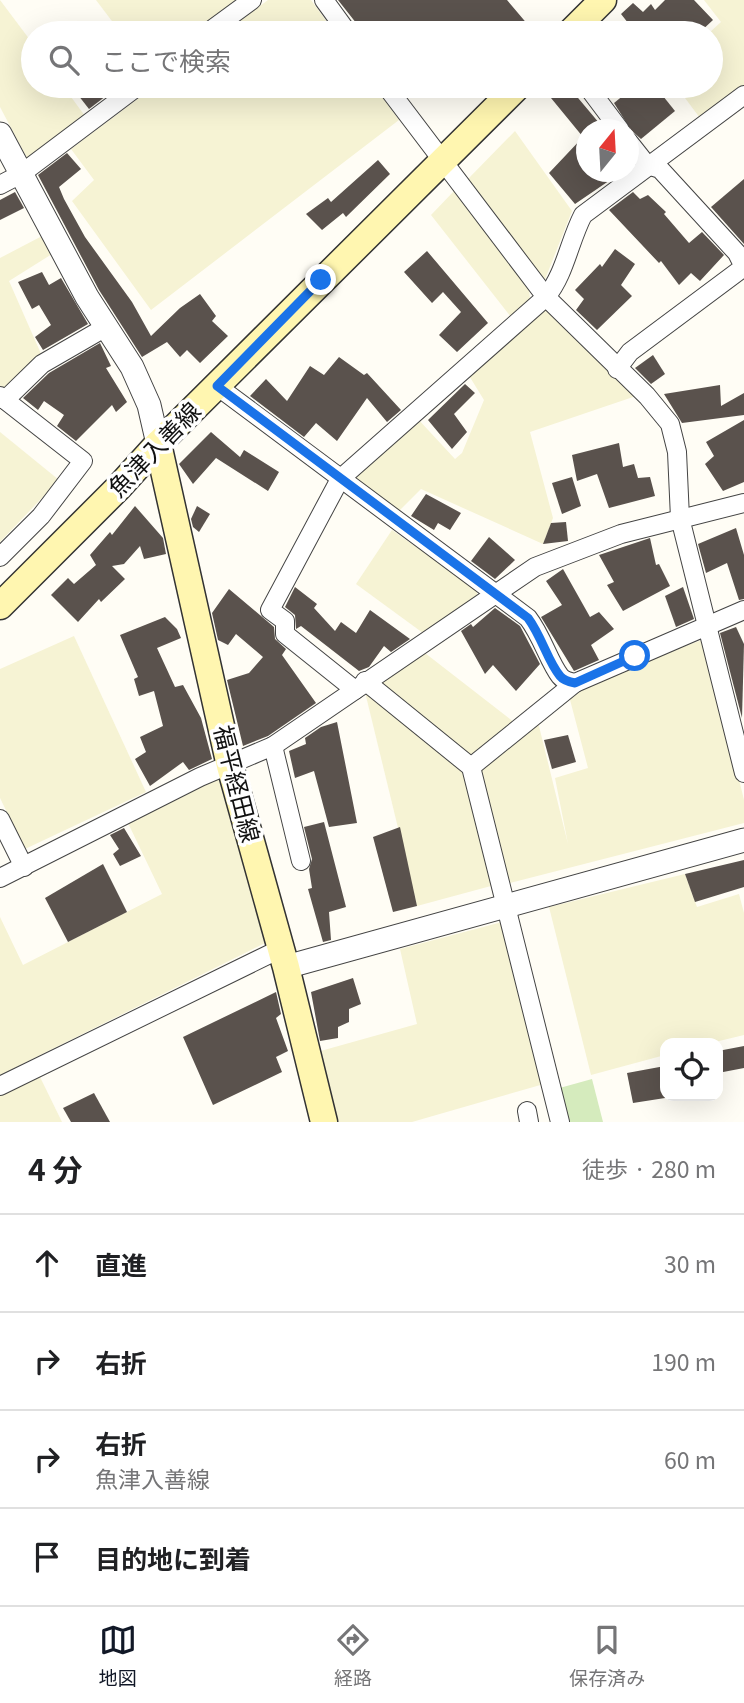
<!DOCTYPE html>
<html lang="ja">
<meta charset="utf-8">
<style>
body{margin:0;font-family:Georgia,"Noto Sans JP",serif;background:#f6f6f6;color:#202124}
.controls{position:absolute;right:21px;bottom:21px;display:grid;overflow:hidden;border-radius:14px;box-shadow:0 7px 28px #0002}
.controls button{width:63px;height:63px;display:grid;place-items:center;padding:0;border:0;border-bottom:2px solid #e0e0e0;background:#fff;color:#202124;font:35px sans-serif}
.compass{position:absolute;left:576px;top:119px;width:63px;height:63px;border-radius:50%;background:#fff;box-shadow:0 7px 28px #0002;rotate:18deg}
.stop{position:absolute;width:21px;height:21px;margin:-16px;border:5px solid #1a73e8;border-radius:50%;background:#fff}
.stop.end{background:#1a73e8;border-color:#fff;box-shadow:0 2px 7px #0008}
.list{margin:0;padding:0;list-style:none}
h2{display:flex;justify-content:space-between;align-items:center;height:91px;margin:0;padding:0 28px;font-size:30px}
h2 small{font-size:23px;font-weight:400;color:#757577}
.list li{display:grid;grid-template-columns:46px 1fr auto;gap:21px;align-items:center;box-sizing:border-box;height:98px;padding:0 28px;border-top:2px solid #e0e0e0}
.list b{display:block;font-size:26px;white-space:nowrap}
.list p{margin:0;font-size:23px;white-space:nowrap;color:#757577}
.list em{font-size:23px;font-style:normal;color:#757577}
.icon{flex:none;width:38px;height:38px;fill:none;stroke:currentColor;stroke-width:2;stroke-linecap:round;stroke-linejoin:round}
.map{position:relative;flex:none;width:744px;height:1122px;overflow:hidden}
.search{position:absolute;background:#fff;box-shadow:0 7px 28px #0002;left:21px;right:21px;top:21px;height:77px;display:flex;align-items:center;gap:18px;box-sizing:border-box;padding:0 24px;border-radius:38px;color:#757577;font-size:26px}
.sheet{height:483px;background:#fff}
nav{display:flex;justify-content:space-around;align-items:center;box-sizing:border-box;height:98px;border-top:2px solid #e0e0e0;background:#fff;font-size:19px;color:#757577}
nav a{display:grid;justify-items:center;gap:4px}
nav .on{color:#111827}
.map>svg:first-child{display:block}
</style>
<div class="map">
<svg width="744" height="1122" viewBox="0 0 744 1122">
<rect width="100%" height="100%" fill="#fffdf5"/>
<g fill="#f6f3d4">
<path d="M0,0L33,44V86H63L85,116L27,158L0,107Z"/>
<path d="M96,0H237L193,33H121Z"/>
<path d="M268,0H311L335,33H224Z"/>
<path d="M704,0H744V86L700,118L676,86H711L709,33L721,22Z"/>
<path d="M155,86H374L399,120L151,310L72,201L94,180L71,149Z"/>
<path d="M515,131L572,211L544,282L467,180Z"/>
<path d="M455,190L529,289L530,299L511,317L431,215Z"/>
<path d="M44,235L52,254L9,281L42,356L6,390L0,386V258Z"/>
<path d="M544,305L636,396L530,432L553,518L543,544L421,489L397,513L351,478L417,418L455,459L462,453L484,400L468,374Z"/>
<path d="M0,432L59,480L0,542Z"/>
<path d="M392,530L477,590V598L423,633L356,584Z"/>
<path d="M74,636L146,792L25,849L0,798V669Z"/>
<path d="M705,639L744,800V823L506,884L478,769L538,722L568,844L555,778L588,768L569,696L634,664Z"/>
<path d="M425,653L515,723L470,756L379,682Z"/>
<path d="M365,692L464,771L491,886L417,906Z"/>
<path d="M220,776L226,777L265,943L0,1075V917L23,965L162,894L128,823Z"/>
<path d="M685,874L697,907L739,894L744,913V1035L711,1043H665V1055L591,1075L549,907Z"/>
<path d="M502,922L544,1084L412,1122H333L317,1052L417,1024L400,949Z"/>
<path d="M40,1077L62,1122H0V1096Z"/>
</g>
<path fill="#d5ebbd" d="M592,1079L603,1122H564L556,1089Z"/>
<g fill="#5a524d">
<path d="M338,0H507L529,26L521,33H497L487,21L472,33H364Z"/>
<path d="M665,0H694L713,20L699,33L686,23L674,33H636L621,14L633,3L643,12L651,4L655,10Z"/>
<path d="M71,86H119L89,109Z"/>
<path d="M564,86H568L605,130H586V172H616L619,174L575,204L549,173L583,137L551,98Z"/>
<path d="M635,86H655L675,111L641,139L631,130L614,103Z"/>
<path d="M67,153L81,169L59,187L64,199L85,237L132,302L151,336L180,308L200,294L216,316L212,321L228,336L200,363L187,350L180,357L167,342L142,357L99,290L38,175Z"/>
<path d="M378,160L390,174L346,217L343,213L322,230L306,214L328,198L331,202Z"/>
<path d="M744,179V244L711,207Z"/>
<path d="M15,192L24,208L0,220V200Z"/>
<path d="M633,192L640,199L648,195L666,212L664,214L689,243L702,232L724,255L700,281L691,273L679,285L661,261L659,263L609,210Z"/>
<path d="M615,249L635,264L621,285L632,296L597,330L576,310L584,299L575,290L600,264L602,267Z"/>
<path d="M427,251L488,323L457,352L439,335L461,312L443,292L432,303L404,272Z"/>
<path d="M42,272L49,285L61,278L88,324L43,350L35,337L51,325L39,305L32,309L18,282Z"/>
<path d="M100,343L111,366L106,368L127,402L116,412L112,405L76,441L57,426L64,415L44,401L38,410L23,398L49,373Z"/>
<path d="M653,355L665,374L651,384L635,368Z"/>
<path d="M339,357L364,375L367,373L401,410L387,422L367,398L337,441L316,423L304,437L250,396L266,379L287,401L310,366L324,375Z"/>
<path d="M465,384L475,393L454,414L467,432L452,449L428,420Z"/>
<path d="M720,385L721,406L744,393V415L682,423L664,394Z"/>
<path d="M744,420V482L723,491L705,464L714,456L706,442Z"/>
<path d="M211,432L240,457L244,450L279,472L268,491L216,458L193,484L179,464Z"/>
<path d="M619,443L623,467L634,464L638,478L650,477L655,496L609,508L597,474L577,481L572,455Z"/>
<path d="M572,477L581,506L562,514L552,483Z"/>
<path d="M426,494L461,513L450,530L438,523L434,530L411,516Z"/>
<path d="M135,506L163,538L166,554L144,559L140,546L124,564L112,566L125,579L101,602L99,599L78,622L51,595L68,578L74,584L96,565L90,555L110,532L112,535Z"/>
<path d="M197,506L210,514L199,532L193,527L191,519Z"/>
<path d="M566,522L568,541L543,544L551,523Z"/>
<path d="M736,528L744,555V599L739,600L727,563L706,573L698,544Z"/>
<path d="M489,537L515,560L495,579L471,561Z"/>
<path d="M650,538L656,565L659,564L670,586L623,611L607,585L614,582L599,555Z"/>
<path d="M563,569L590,617L599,612L614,629L591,645L599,660L574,671L541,617L562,605L546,581Z"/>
<path d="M295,587L317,604L314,608L335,631L341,622L356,633L370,610L410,639L391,652L384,646L369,667L359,671L301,626L296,629L295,615L285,607Z"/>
<path d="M683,587L694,619L676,627L665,596Z"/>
<path d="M229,589L274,627L275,639L286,649L282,655L316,703L268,736L243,746L227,680L249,673L263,657L236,634L228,645L218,640L212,613Z"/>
<path d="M495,608L520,626L540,664L516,691L493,665L485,674L461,631L471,624L473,627Z"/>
<path d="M165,617L177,629L181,638L157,648L175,687L183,685L201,718L212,759L189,770L183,762L150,786L135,759L146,752L140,737L163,726L154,691L139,696L134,679L138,677L120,635Z"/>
<path d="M736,627L744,644L742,718L720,633Z"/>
<path d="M337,722L357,823L329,827L314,771L295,778L289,751L306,744L305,738L321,727Z"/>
<path d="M568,735L576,762L552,769L544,740Z"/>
<path d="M324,822L346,907L329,912L331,940L323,942L308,889L312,888L309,869L312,859L304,827Z"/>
<path d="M400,827L417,906L393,912L373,837Z"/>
<path d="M124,828L141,856L120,866L113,854L119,849L110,835Z"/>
<path d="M744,860V887L695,902L685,874Z"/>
<path d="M103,864L127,912L68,942L45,898Z"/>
<path d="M353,978L361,1004L349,1009V1022L338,1027V1038L320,1041L311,992Z"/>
<path d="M276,992L281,1014L276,1018L288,1051L276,1057L282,1072L213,1105L183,1037Z"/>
<path d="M744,1046V1068L718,1073V1051Z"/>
<path d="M665,1066V1098L633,1103L627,1073Z"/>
<path d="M94,1093L110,1122H71L63,1108Z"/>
</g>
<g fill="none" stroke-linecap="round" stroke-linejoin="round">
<defs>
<g id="minor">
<path d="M324,0L348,33"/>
<path d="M207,33L252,0"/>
<path d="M587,86L620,130"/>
<path d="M744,95L583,215C569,242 565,274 546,297L647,396L670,424L677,452L680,518L744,773"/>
<path d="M0,185L21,174L138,86"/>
<path d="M617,369L630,352L744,267L737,253L660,169L647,165L628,141"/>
<path d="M217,386L528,618C542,636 549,662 560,676C564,681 570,682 575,683L744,610"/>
<path d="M0,396L83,461L41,516L0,557"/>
<path d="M5,400L42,364L106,327"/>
<path d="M365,681L471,767L560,1122"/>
<path d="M355,690L285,634V621L270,610L340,479L546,297L386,86"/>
<path d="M273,746L301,861"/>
<path d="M471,767L575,683"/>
<path d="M0,819L24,867"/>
<path d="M0,878L200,777L273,746L535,567L621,534L744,503"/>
<path d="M0,1086L280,949"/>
<path d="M527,1111L529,1122"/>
</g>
<g id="tertiary">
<path d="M0,134L87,297L132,367L149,405L158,444"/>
<path d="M286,967L744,840"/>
</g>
<g id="secondary">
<path d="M570,33L603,0"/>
<path d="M158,444L230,766L286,967L324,1122"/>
<path d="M0,606L119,487L158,444L518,86"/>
</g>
</defs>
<use href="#minor" stroke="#444" stroke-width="20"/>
<use href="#tertiary" stroke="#444" stroke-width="25"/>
<use href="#secondary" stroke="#333" stroke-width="29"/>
<use href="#minor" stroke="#fff" stroke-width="18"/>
<use href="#tertiary" stroke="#fff" stroke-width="23"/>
<use href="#secondary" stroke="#fff6b0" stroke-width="26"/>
</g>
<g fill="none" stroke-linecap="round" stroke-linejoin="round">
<path stroke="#1a73e8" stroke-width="9" d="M321,280L217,386L528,618C542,637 548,662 560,676C563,680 570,682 575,683L635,656"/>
</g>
<g text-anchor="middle" stroke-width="7" stroke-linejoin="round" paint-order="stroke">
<g font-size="24" fill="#111" stroke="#fff">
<text transform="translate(155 450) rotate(-46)" y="8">魚津入善線</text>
<text transform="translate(236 784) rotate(76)" y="8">福平経田線</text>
</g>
</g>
</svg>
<div class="controls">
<button><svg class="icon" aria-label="locate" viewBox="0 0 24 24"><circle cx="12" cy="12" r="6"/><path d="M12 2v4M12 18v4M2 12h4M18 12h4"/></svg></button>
</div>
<svg class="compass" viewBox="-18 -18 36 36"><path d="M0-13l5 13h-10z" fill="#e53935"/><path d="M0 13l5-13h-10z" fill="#757577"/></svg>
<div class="stop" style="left:635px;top:656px"></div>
<div class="stop end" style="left:321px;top:280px"></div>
<div class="search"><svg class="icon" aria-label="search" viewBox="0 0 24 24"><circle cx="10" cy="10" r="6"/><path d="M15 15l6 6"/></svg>ここで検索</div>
</div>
<section class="sheet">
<h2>4 分<small>徒歩 · 280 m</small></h2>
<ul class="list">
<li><svg class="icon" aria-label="ahead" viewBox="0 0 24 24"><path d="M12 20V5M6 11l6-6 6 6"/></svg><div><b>直進</b></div><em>30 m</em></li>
<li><svg class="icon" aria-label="right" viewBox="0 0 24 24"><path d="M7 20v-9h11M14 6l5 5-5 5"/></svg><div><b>右折</b></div><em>190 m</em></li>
<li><svg class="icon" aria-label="right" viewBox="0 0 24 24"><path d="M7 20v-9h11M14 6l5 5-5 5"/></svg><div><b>右折</b><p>魚津入善線</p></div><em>60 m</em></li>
<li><svg class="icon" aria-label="arrive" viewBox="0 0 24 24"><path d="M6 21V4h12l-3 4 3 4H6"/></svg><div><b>目的地に到着</b></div></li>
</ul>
</section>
<nav>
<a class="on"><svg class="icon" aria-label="map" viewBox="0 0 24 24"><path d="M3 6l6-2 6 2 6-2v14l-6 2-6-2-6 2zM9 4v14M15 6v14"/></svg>地図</a>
<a><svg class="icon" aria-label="directions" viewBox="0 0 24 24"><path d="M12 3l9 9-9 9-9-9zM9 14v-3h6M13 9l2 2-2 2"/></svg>経路</a>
<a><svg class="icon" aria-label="saved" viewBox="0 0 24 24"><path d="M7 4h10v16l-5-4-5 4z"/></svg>保存済み</a>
</nav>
